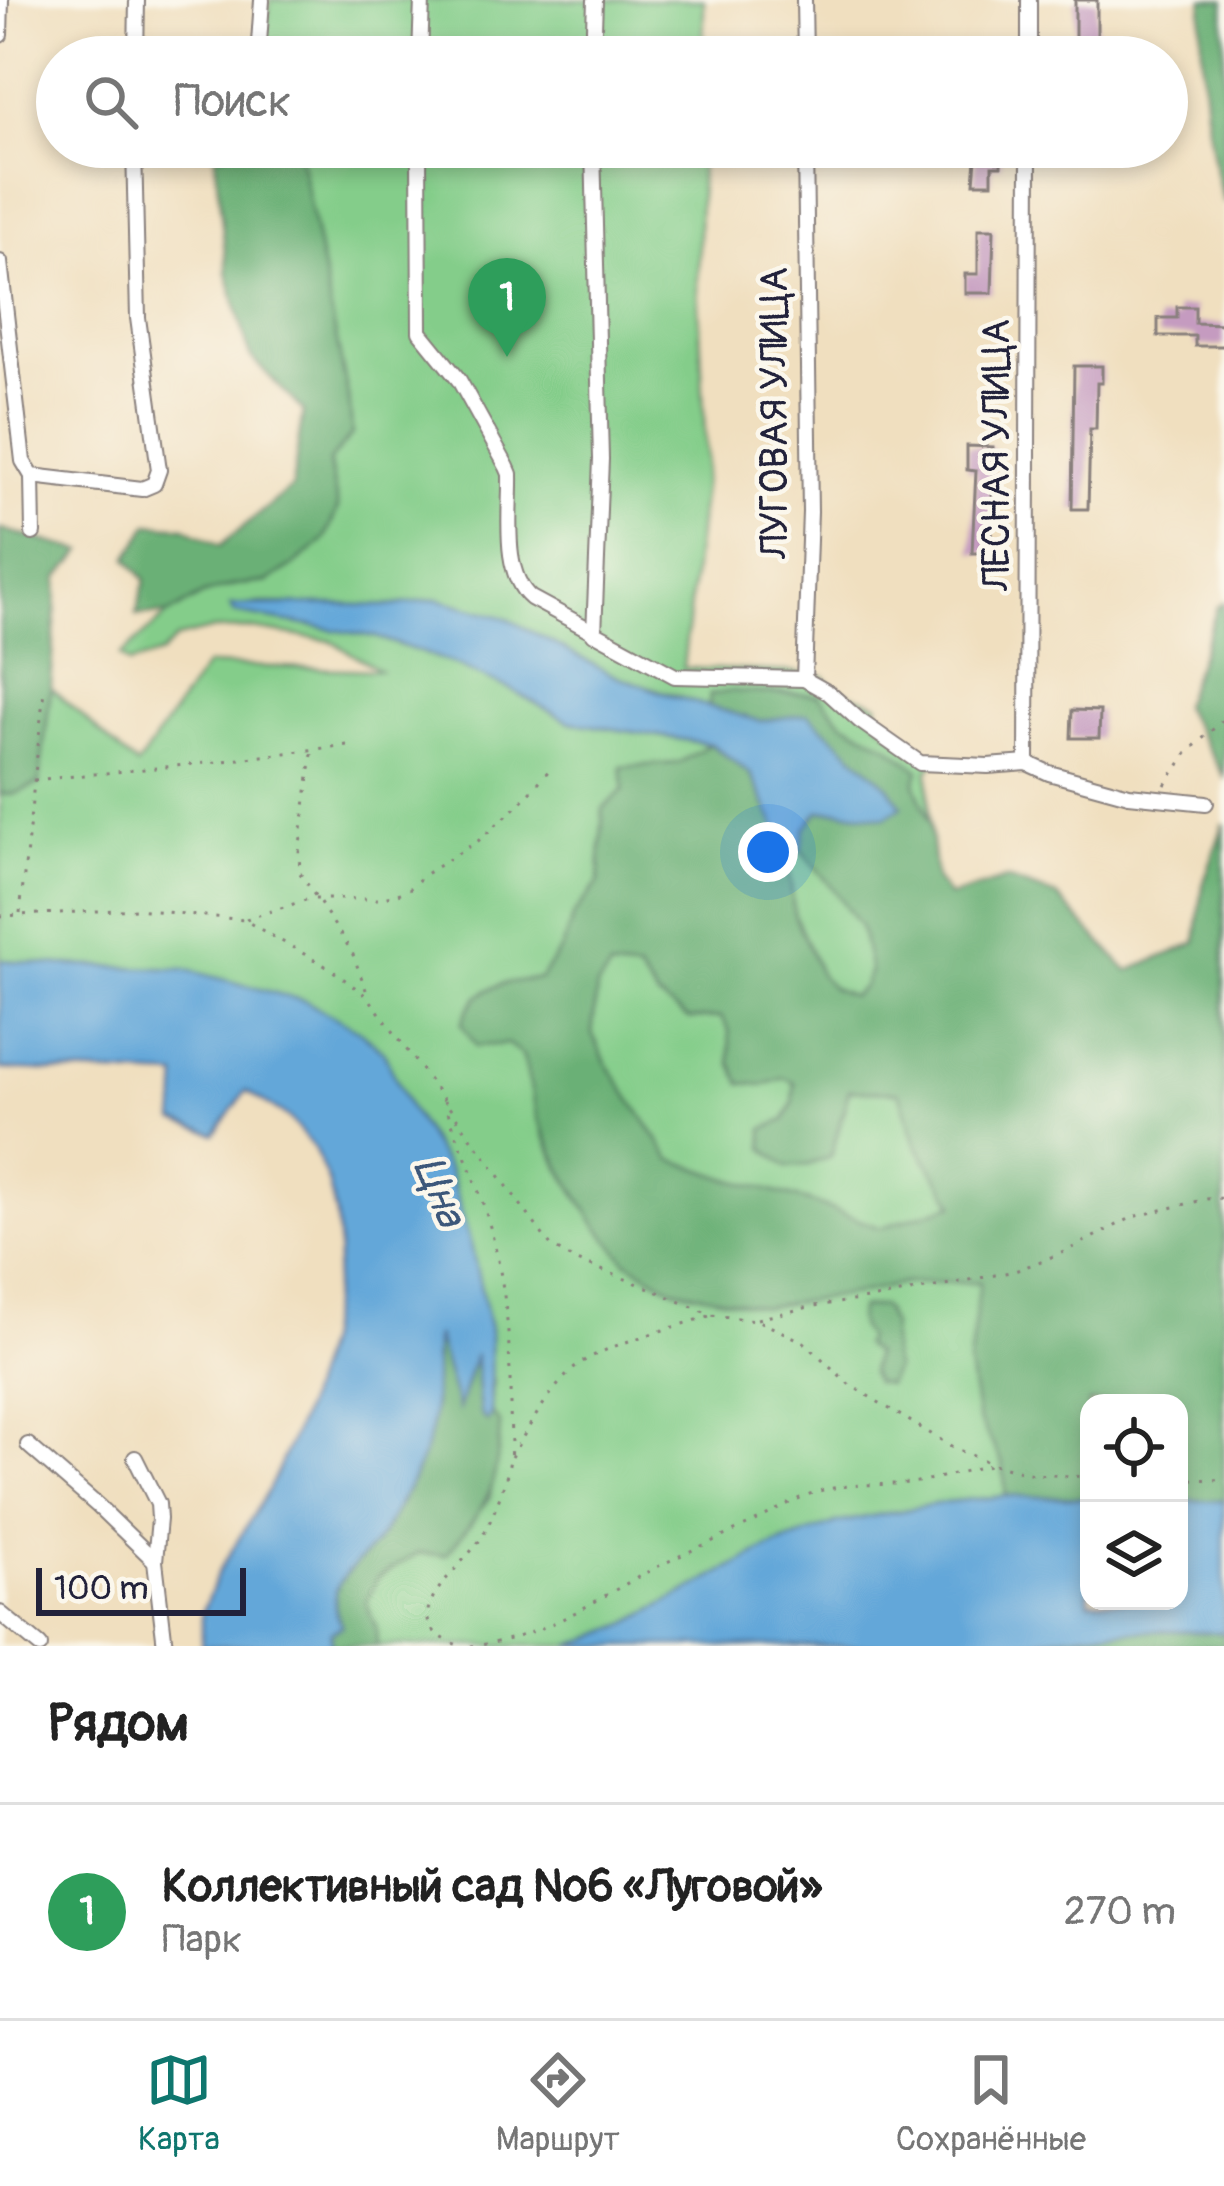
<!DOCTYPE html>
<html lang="ru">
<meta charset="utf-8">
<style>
body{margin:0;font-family:Pangolin,sans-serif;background:#f2f2f2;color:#222}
.controls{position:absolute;right:36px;bottom:36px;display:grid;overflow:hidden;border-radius:24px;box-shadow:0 6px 18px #0003}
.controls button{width:108px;height:108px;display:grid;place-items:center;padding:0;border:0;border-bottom:3px solid #e0e0e0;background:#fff;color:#222;font:60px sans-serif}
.scale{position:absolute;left:36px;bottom:30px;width:210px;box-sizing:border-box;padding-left:12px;border:6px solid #22223b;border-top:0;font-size:33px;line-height:42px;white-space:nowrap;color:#22223b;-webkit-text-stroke:9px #fbf7ec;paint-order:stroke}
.you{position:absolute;left:768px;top:852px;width:42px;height:42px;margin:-30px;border:9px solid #fff;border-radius:50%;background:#1a73e8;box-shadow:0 0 0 18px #1a73e833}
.badge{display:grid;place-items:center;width:78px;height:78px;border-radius:50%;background:#0f766e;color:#fff;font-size:39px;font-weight:700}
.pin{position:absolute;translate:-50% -99px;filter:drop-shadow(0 3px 6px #0008)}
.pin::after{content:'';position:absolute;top:63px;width:42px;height:36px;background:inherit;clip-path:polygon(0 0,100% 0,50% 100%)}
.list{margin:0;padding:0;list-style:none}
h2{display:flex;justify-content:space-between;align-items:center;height:156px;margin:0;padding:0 48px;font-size:51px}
h2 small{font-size:39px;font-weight:400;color:#767676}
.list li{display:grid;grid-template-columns:78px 1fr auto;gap:36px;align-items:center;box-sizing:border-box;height:216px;padding:0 48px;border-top:3px solid #e0e0e0}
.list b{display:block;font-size:45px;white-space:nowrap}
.list p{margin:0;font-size:39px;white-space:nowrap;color:#767676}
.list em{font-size:39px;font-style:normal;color:#767676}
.icon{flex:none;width:66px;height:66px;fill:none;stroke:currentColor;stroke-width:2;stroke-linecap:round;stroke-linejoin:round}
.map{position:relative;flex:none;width:1224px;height:1646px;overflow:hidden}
.search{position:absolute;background:#fff;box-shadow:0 6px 18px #0003;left:36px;right:36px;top:36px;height:132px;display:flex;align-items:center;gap:30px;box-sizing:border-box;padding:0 42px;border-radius:66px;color:#767676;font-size:45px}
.sheet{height:372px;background:#fff}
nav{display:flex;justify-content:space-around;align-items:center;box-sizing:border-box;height:168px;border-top:3px solid #e0e0e0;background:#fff;font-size:33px;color:#767676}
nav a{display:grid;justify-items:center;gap:6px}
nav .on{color:#0f766e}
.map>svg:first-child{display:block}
</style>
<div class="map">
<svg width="1224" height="1646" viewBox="0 0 1224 1646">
<rect width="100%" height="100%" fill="#fbf7ec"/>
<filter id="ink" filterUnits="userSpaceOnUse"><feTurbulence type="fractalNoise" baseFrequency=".00833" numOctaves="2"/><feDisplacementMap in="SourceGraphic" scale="24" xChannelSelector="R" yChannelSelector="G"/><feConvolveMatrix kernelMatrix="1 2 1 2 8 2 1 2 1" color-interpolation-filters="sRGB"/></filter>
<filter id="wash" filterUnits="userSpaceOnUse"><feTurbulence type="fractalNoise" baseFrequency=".004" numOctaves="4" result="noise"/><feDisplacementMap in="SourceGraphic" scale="48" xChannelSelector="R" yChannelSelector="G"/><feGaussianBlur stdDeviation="2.7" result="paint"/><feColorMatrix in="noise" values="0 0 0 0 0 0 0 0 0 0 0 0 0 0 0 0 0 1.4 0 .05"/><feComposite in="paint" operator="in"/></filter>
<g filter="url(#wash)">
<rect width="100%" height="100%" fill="#f0dfbf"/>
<g fill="#84cd8a" stroke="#537862" stroke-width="3">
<path d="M270,0H704L703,57H263Z"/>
<path d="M270,147H701L698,285L706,459L683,668L792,672L824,676L833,687L878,704L876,718C893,737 915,753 940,758L928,770L930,823L915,783L890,747L842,721L819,695C798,692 780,692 760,693C743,694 727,692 710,695L709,707L611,674L590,662L430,600L390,606L258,604L230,607L376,637L402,646L444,660L510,689L570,722L710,744L679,763L622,768L624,789L603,810L599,882L575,913L561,949L540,979C504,981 474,986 462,1024C480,1032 508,1038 520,1054C532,1069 532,1099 538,1117C555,1170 591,1218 626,1261L860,1293L905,1283L981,1282L969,1365L978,1418L1003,1463L1006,1496L946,1502L837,1523L766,1549L627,1624L570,1646H377L376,1629L366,1601L377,1578L418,1553L446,1555L490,1497L500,1424L491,1413L493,1382L408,1105L383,1051L59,965L0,960V794H14L39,784L51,688L137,766L206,665L379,670L331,641L252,629L210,630L177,638L161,654L129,664L120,656L168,614L204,594L234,585L267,582L294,565L324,540L338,508Z"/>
<path d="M787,850H801L833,888L861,928L871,971L863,987L852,996L832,988L821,976L794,914Z"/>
<path d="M610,969L638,971L658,998L721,1017L729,1030L731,1062L763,1085L784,1078L795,1083L793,1103L785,1120L831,1156L849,1090L899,1092L917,1146L956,1204L880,1228L811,1202L728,1179L671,1159L605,1061L592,1034L597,987Z"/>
</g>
<g fill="#6bb076" stroke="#466958" stroke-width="3" fill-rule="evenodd">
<path d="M1203,0H1224V203C1207,147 1198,59 1203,0Z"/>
<path d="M236,147H298L350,406L352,434L329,462L338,508L324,540L294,565L267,582L234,585L204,594L168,614L136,615L145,580L128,558L149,524L185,527L220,546L292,487L303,411L250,356L227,272L215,157Z"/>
<path d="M0,529L83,551L58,578L51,688L39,784L14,794H0Z"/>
<path d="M1224,602V776L1182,706L1218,606Z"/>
<path d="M733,691C762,695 790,691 819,695L842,721L890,747L919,770L915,783L930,823L936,880L949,897L1006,879L1057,896L1128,971L1196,943L1203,885L1224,823V1501L1179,1500V1403H1089V1498L1006,1496L1003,1463L978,1419L969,1365L980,1282L905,1283L860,1293L763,1307L672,1288L626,1261L595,1223L562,1170L538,1119L523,1056L508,1044L476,1046L462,1024C473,986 505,981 540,979L561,949L575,913L599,882L603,809L624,789L621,767L679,763L710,744L751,774L787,849L794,914L821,976L832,988L852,996L863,987L870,971L861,928L833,888L801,850L805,828L819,811H839L885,817L888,786L808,715L760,721L709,707L710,695ZM610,969L638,971L658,998L689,1019L721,1017L729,1030L731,1062L741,1083L763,1085L784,1078L795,1083L793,1103L785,1120L763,1129L764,1148L787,1167L808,1165L831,1157L849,1090L899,1092L917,1146L955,1204L880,1228L811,1202L728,1179L671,1159L605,1061L592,1033L597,987Z"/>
<path d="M881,1306C900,1328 885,1345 895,1369L887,1384L875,1382L870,1373L874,1354L863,1345L866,1337C858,1327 856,1320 860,1308Z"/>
<path d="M436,1330L459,1406L475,1351L488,1420L491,1413L500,1423C497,1492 488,1503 446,1555L418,1553L377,1578L366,1601L376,1629L377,1646H331V1632L342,1626C318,1579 362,1567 383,1533C401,1503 422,1467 430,1432C437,1404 434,1360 436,1330Z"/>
<path d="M1140,1629L1224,1633V1646H1017L1043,1638Z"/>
</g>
<g fill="#64a7d9" stroke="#43648a" stroke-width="3">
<path d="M437,599L506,618L611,674L675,697L760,721L808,714L888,786L902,806L885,817L839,811H819L805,828L801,850L787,849L751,774L711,744L570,722L510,689L444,660L376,637L234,613L230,606L320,604L390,606Z"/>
<path d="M0,960L59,965L184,969L305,1001L360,1031L383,1051L408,1105L449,1171L471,1245L490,1329L491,1413L488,1420L483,1418L480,1412L475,1355L458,1409L436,1335C433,1365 436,1399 431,1429C424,1463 400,1502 383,1532C363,1567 317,1578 342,1626L331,1632V1646H202V1613L218,1573L269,1489L301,1417L324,1342L339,1250L336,1216L328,1181L314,1148L288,1117L246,1091L215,1134L175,1121L178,1077L0,1069Z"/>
<path d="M1006,1496L1089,1498V1601H1179V1500L1224,1501V1633C1155,1630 1083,1626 1016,1646H570L627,1624L766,1549L837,1523L946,1502Z"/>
</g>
<g id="blocks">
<g fill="#c59bc0">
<rect x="1075" y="0" width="22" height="43"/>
<path d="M977,147H1002L1001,166H992V183H974Z"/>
<path d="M978,229H994L992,293H965V274H978Z"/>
<path d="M1177,307H1195V323L1224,324V346H1195V336H1158V318H1177Z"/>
<path d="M1074,366H1102V383H1097L1096,429H1090L1088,509H1072Z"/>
<path d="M967,446L993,447L991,553H972L976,471L967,470Z"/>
<path d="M1072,710L1100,711L1099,738H1071Z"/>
</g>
</g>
</g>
<g filter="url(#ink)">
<use href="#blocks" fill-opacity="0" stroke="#89807d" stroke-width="3"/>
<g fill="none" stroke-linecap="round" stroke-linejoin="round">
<defs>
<g id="minor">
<path d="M804,0L805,57"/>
<path d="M0,35L1,0"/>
<path d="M136,57L137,0"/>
<path d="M258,57L262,0"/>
<path d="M420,57L422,0"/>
<path d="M593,57L595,0"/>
<path d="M1029,57V0"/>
<path d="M419,147L420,332L459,380L507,467L510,474C511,512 501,572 531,598L675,676L804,679L829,693L860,721L920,763L988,766L1027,763L1049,773L1129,795L1206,803"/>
<path d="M593,147L601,459L594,634"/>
<path d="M0,262L23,461L32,476L142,489L154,484L159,470L138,318L134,147"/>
<path d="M32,476L33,533"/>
<path d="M804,679L810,512L805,147"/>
<path d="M1027,763L1029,147"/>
<path d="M28,1445L98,1506L155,1561"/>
<path d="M135,1458L158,1504L159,1519L155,1561L165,1646"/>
<path d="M0,1613L40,1646"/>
</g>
</defs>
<use href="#minor" stroke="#89807d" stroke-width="18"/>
<g stroke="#89807d" stroke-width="3" stroke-dasharray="3 9" stroke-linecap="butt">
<path d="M312,754L299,852L300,873L352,952L368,995"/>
<path d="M34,780L216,762L355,744"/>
<path d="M1165,785L1188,752L1224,719"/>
<path d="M20,913L44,690"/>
<path d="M0,916L137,909L244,920L329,968L368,997L551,1246L572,1259L647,1287L711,1315L756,1320L804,1342L850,1385L956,1449L993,1464L1033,1474L1089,1477"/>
<path d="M246,919L309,899H381L407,891L424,875L478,841L520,804L550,769"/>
<path d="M444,1101C457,1139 474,1175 486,1213C505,1276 511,1338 510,1404C510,1422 512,1441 510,1459C507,1481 493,1518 482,1537C459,1572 385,1621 461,1646"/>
<path d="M757,1319L814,1306L890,1296L1015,1271L1064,1252L1133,1217L1207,1199L1224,1198"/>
<path d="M511,1457C531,1424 557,1373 593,1356C626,1339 673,1328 709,1316"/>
<path d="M1179,1479L1224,1480"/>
<path d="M471,1646C539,1639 582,1608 640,1576C676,1556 713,1542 749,1524C769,1515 787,1503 807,1495C843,1481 880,1487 917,1482C941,1478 965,1471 989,1465"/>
</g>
<use href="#minor" stroke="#fff" stroke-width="14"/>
</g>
</g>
<g text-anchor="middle" stroke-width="9" stroke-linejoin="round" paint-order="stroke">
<g font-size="39" fill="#22223b" stroke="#fbf7ec">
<text transform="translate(773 413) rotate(-90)" y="14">ЛУГОВАЯ УЛИЦА</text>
<text transform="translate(995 455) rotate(-90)" y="14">ЛЕСНАЯ УЛИЦА</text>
</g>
<g font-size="42" font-style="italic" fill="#3c577a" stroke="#fbf7ec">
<text transform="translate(441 1191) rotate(68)" y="15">Цна</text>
</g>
</g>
</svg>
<div class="controls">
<button><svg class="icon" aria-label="locate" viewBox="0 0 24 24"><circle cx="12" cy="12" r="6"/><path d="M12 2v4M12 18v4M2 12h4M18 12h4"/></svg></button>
<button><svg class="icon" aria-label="layers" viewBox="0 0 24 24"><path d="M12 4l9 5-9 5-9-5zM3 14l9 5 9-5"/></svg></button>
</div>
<div class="scale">100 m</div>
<div class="you"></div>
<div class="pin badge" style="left:507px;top:357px;background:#2e9e5b">1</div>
<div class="search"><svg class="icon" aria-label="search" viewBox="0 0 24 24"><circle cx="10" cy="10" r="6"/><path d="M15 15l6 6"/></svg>Поиск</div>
</div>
<section class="sheet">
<h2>Рядом<small></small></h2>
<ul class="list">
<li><span class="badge" style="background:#2e9e5b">1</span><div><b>Коллективный сад №6 «Луговой»</b><p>Парк</p></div><em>270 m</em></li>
</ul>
</section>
<nav>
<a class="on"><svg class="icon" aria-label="map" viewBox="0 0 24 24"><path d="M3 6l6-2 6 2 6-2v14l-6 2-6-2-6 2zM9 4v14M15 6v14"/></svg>Карта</a>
<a><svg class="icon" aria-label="directions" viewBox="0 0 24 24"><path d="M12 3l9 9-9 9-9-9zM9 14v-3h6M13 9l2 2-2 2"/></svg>Маршрут</a>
<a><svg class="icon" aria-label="saved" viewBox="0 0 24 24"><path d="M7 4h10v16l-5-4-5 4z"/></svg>Сохранённые</a>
</nav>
